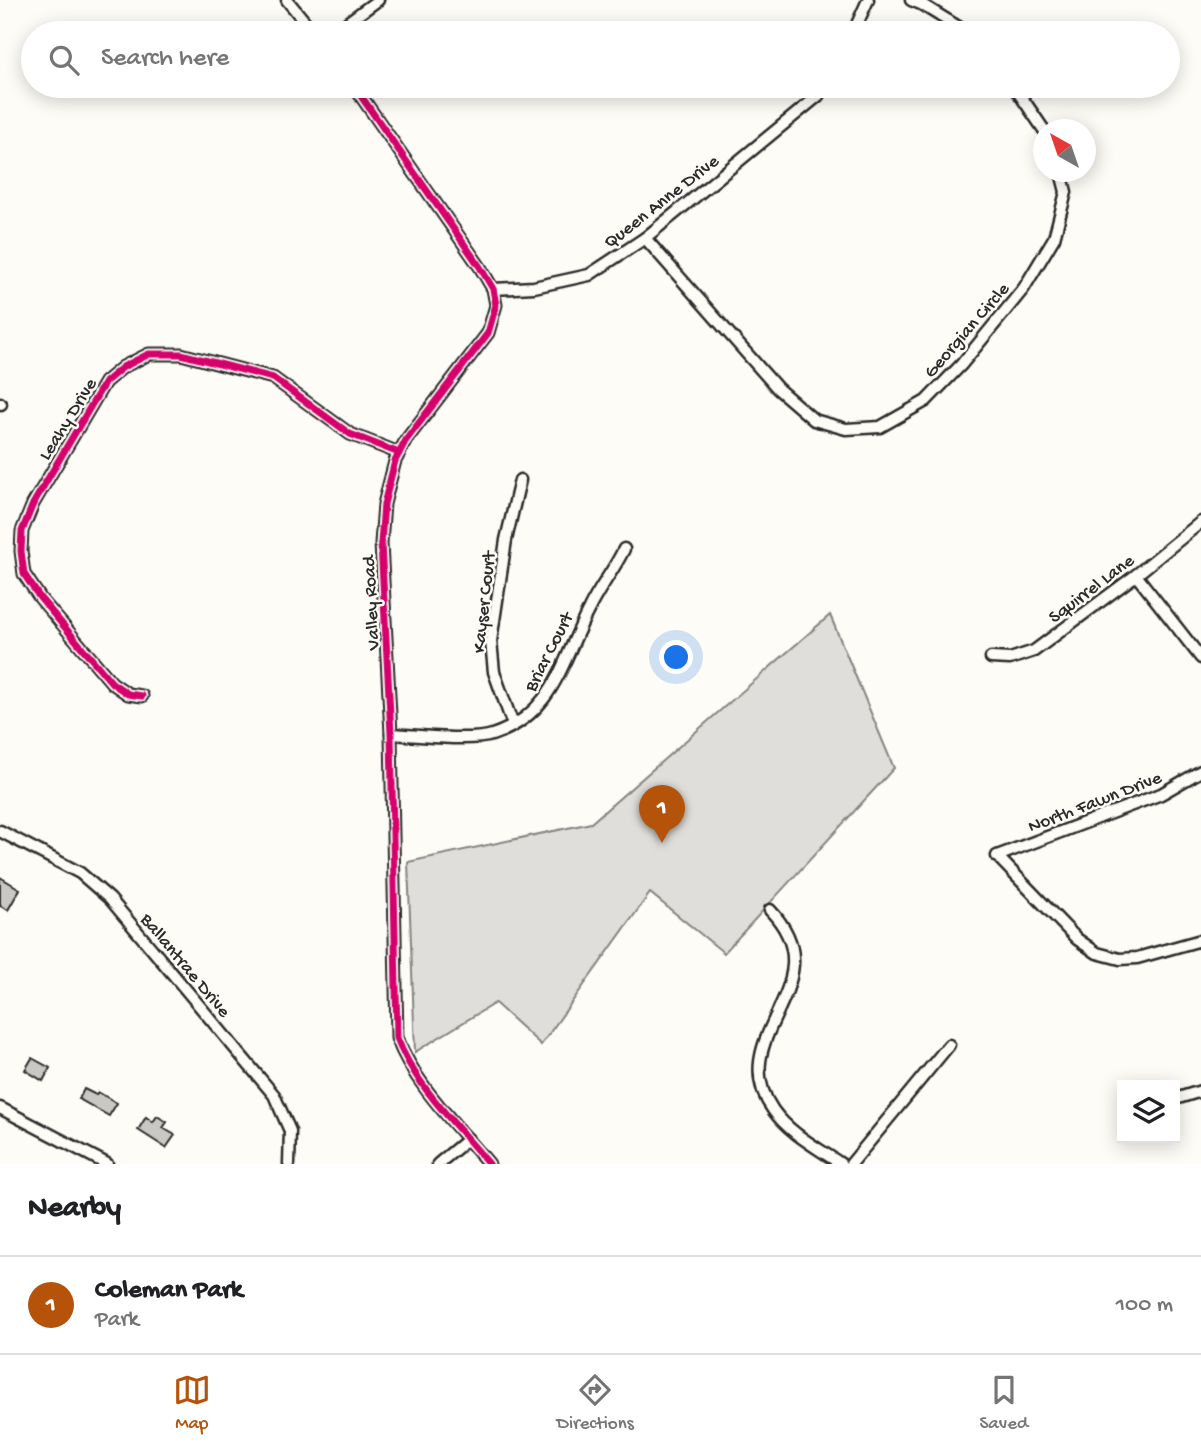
<!DOCTYPE html>
<style>
body{margin:0;font-family:"Gochi Hand",sans-serif;background:#f6f6f6;color:#202124}
.controls{position:absolute;right:21px;bottom:21px;display:grid;overflow:hidden;border-radius:0px;box-shadow:0 4px 18px #0003}
.controls button{width:63px;height:63px;display:grid;place-items:center;padding:0;border:0;border-bottom:2px solid #e0e0e0;background:#fff;color:#202124;font:35px sans-serif}
.compass{position:absolute;left:1033px;top:119px;width:63px;height:63px;border-radius:50%;background:#fff;box-shadow:0 4px 18px #0003;rotate:320deg}
.you{position:absolute;left:677px;top:658px;width:24px;height:24px;margin:-18px;border:5px solid #fff;border-radius:50%;background:#1a73e8;box-shadow:0 0 0 10px #1a73e833}
.badge{display:grid;place-items:center;width:46px;height:46px;border-radius:50%;background:#b45309;color:#fff;font-size:23px;font-weight:700}
.pin{position:absolute;translate:-50% -58px;filter:drop-shadow(0 2px 4px #0008)}
.pin::after{content:'';position:absolute;top:37px;width:24px;height:21px;background:inherit;clip-path:polygon(0 0,100% 0,50% 100%)}
.list{margin:0;padding:0;list-style:none}
h2{display:flex;justify-content:space-between;align-items:center;height:91px;margin:0;padding:0 28px;font-size:30px}
h2 small{font-size:23px;font-weight:400;color:#757577}
.list li{display:grid;grid-template-columns:46px 1fr auto;gap:21px;align-items:center;box-sizing:border-box;height:98px;padding:0 28px;border-top:2px solid #e0e0e0}
.list b{display:block;font-size:26px;white-space:nowrap}
.list p{margin:0;font-size:23px;white-space:nowrap;color:#757577}
.list em{font-size:23px;font-style:normal;color:#757577}
.icon{flex:none;width:38px;height:38px;fill:none;stroke:currentColor;stroke-width:2;stroke-linecap:round;stroke-linejoin:round}
.map{position:relative;flex:none;width:1201px;height:1164px;overflow:hidden}
.search{position:absolute;background:#fff;box-shadow:0 4px 18px #0003;left:21px;right:21px;top:21px;height:77px;display:flex;align-items:center;gap:18px;box-sizing:border-box;padding:0 24px;border-radius:38px;color:#757577;font-size:26px}
.sheet{height:189px;background:#fff}
nav{display:flex;justify-content:space-around;align-items:center;box-sizing:border-box;height:98px;border-top:2px solid #e0e0e0;background:#fff;font-size:19px;color:#757577}
nav a{display:grid;justify-items:center;gap:4px}
nav .on{color:#b45309}
.map>svg:first-child{display:block}
</style>
<div class="map">
<svg width="1201" height="1164" viewBox="0 0 1201 1164">
<rect width="100%" height="100%" fill="#fdfcf7"/>
<filter id="ink" filterUnits="userSpaceOnUse"><feTurbulence type="fractalNoise" baseFrequency=".0143" numOctaves="2"/><feDisplacementMap in="SourceGraphic" scale="14" xChannelSelector="R" yChannelSelector="G"/><feConvolveMatrix kernelMatrix="1 2 1 2 8 2 1 2 1" color-interpolation-filters="sRGB"/></filter>
<g filter="url(#ink)">
<path fill="#dfdeda" stroke="#858482" stroke-width="2" d="M830,615L894,768L724,953L650,893L541,1045L495,1003L415,1052L408,862L591,823Z"/>
<g fill="#c9c8c4" stroke="#2b2b2b" stroke-width="2">
<path d="M0,877L20,889L8,910L0,906Z"/>
<path d="M32,1058L50,1068L43,1081L25,1070Z"/>
<path d="M84,1089L96,1095L98,1092L117,1103L109,1116L79,1099Z"/>
<path d="M157,1116L167,1122L163,1128L175,1135L166,1148L138,1130L146,1117L153,1122Z"/>
</g>
<g fill="none" stroke-linecap="round" stroke-linejoin="round">
<defs>
<g id="street">
<path d="M287,0L314,33"/>
<path d="M911,0L921,4L968,33"/>
<path d="M333,33L378,0"/>
<path d="M853,33L868,0"/>
<path d="M354,86L480,267L493,289L496,305L488,333L406,440L395,461L384,504L381,543L391,734L397,1038C415,1086 457,1125 489,1164"/>
<path d="M1014,86L1044,130"/>
<path d="M645,238L778,389L814,420L846,429L880,427L926,401L961,365L1024,288L1054,238L1066,192L1061,172"/>
<path d="M493,289L534,287L589,275L645,238L818,96L823,86"/>
<path d="M0,403L1,404"/>
<path d="M1136,575L1201,658"/>
<path d="M991,658L1010,659L1034,651L1136,575L1201,522"/>
<path d="M142,696L128,694L112,683L40,598L24,574L21,551L22,531L33,504L105,382L123,367L149,354H181L273,378L350,434L399,453"/>
<path d="M513,725L494,672L491,641L506,540L520,480"/>
<path d="M391,734C415,735 471,742 492,735C554,715 562,660 589,609C599,588 614,570 624,549"/>
<path d="M1201,771L1161,794L997,856L1077,939L1097,953L1120,959L1137,958L1201,940"/>
<path d="M0,831L80,873L110,899L274,1095L290,1131L289,1164"/>
<path d="M770,910C841,984 721,1036 773,1110C790,1134 818,1148 841,1164"/>
<path d="M1175,1099L1201,1091"/>
<path d="M0,1108L107,1164"/>
<path d="M438,1164L468,1139"/>
<path d="M851,1164L949,1045"/>
</g>
</defs>
<use href="#street" stroke="#2b2b2b" stroke-width="15"/>
<use href="#street" stroke="#fdfcf7" stroke-width="10"/>
<defs>
<g id="cycleway">
<path d="M354,86L480,267L493,289L496,305L488,333L406,440L395,461L384,504L381,543L391,734L397,1038C415,1086 457,1125 489,1164"/>
<path d="M142,696L128,694L112,683L40,598L24,574L21,551L22,531L33,504L105,382L123,367L149,354H181L273,378L350,434L399,453"/>
</g>
</defs>
<use href="#cycleway" stroke="#fdfcf7" stroke-width="11"/>
<use href="#cycleway" stroke="#d6006c" stroke-width="7"/>
</g>
</g>
<g text-anchor="middle" stroke-width="5" stroke-linejoin="round" paint-order="stroke">
<g font-size="19" fill="#2b2b2b" stroke="#fdfcf7">
<text transform="translate(660 200) rotate(-38)" y="7">Queen Anne Drive</text>
<text transform="translate(965 329) rotate(-49)" y="7">Georgian Circle</text>
<text transform="translate(66 418) rotate(-58)" y="7">Leahy Drive</text>
<text transform="translate(1090 587) rotate(-37)" y="7">Squirrel Lane</text>
<text transform="translate(482 602) rotate(-84)" y="7">Kayser Court</text>
<text transform="translate(369 603) rotate(-93)" y="7">Valley Road</text>
<text transform="translate(547 651) rotate(-63)" y="7">Briar Court</text>
<text transform="translate(1094 800) rotate(-21)" y="7">North Fawn Drive</text>
<text transform="translate(187 964) rotate(50)" y="7">Ballantrae Drive</text>
</g>
</g>
</svg>
<div class="controls">
<button><svg class="icon" aria-label="layers" viewBox="0 0 24 24"><path d="M12 4l9 5-9 5-9-5zM3 14l9 5 9-5"/></svg></button>
</div>
<svg class="compass" viewBox="-18 -18 36 36"><path d="M0-13l5 13h-10z" fill="#e53935"/><path d="M0 13l5-13h-10z" fill="#757577"/></svg>
<div class="you"></div>
<div class="pin badge" style="left:662px;top:843px">1</div>
<div class="search"><svg class="icon" aria-label="search" viewBox="0 0 24 24"><circle cx="10" cy="10" r="6"/><path d="M15 15l6 6"/></svg>Search here</div>
</div>
<section class="sheet">
<h2>Nearby<small></small></h2>
<ul class="list">
<li><span class="badge">1</span><div><b>Coleman Park</b><p>Park</p></div><em>100 m</em></li>
</ul>
</section>
<nav>
<a class="on"><svg class="icon" aria-label="map" viewBox="0 0 24 24"><path d="M3 6l6-2 6 2 6-2v14l-6 2-6-2-6 2zM9 4v14M15 6v14"/></svg>Map</a>
<a><svg class="icon" aria-label="directions" viewBox="0 0 24 24"><path d="M12 3l9 9-9 9-9-9zM9 14v-3h6M13 9l2 2-2 2"/></svg>Directions</a>
<a><svg class="icon" aria-label="saved" viewBox="0 0 24 24"><path d="M7 4h10v16l-5-4-5 4z"/></svg>Saved</a>
</nav>
